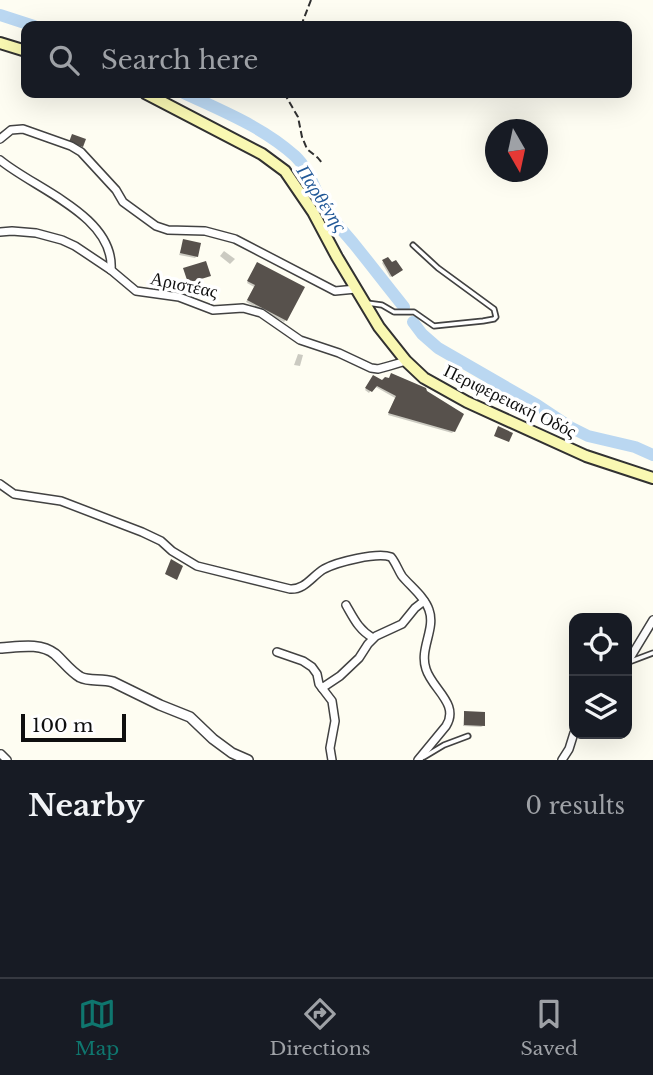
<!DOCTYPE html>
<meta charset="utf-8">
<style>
body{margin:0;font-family:"Libre Baskerville",serif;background:#242831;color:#f1f3f6}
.controls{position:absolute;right:21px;bottom:21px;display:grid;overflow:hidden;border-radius:14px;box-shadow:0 7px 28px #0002}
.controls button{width:63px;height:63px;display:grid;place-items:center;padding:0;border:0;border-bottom:2px solid #363941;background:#171b24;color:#f1f3f6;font:35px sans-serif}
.compass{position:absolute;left:485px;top:119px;width:63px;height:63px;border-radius:50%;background:#171b24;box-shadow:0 7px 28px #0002;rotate:171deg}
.scale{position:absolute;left:21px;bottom:18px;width:105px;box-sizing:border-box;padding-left:7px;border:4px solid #0f0f0f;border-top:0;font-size:19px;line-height:24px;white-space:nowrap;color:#0f0f0f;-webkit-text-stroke:5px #fff;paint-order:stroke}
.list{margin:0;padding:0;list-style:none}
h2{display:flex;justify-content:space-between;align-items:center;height:91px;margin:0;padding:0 28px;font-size:30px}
h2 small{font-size:23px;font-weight:400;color:#9ea1a6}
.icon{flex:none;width:38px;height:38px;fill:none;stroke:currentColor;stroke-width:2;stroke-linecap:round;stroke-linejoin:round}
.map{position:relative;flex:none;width:653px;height:760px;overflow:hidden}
.search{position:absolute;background:#171b24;box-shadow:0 7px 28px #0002;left:21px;right:21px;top:21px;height:77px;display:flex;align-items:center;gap:18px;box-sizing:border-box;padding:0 24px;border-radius:14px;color:#9ea1a6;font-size:26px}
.sheet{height:217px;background:#171b24}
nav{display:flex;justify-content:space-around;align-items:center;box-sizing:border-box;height:98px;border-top:2px solid #363941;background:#171b24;font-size:19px;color:#9ea1a6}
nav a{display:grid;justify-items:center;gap:4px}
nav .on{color:#0f766e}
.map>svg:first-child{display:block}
</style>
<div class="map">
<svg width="653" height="760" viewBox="0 0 653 760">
<rect width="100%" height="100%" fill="#fefdf2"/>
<g fill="#0003">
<path d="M184,241L197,256L195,258L179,255Z"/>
<path d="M224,251L235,259L230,264L220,256Z"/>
<path d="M383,262L399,272L390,277L382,263Z"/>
<path d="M256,266L286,320L284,322L246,302L254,287L247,283Z"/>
<path d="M298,354L303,355L300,366L294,365Z"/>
<path d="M372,379L454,431L452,433L388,415L395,398L374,386L369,393L365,390Z"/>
<path d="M465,713L483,726L481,727L463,726L464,715Z"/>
</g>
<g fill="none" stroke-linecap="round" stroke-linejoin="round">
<g stroke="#bad7f1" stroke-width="12">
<path d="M0,15L34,26"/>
<path d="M184,93C222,111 263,127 295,156C311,171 315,193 327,211C335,223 345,233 354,244C371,265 387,286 404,307"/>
<path d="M413,322L422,334L438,348L537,405L570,427L588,436L635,447L653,455"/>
</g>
</g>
<g fill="#57514c">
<path d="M72,134L86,139L83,147L69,142Z"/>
<path d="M183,239L201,243L198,257L180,253Z"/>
<path d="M388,257L392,262L396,260L403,270L392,277L382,260Z"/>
<path d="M206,261L211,276L188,283L183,268Z"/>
<path d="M257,262L305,287L287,321L247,300L255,285L247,281Z"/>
<path d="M391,373L426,388L427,391L464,414L455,432L388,413L396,396L377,386L372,392L365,388L373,375L382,380L385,377L389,378Z"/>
<path d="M498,426L513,433L509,442L494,436Z"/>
<path d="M171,559L183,566L177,580L165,574Z"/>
<path d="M464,711L485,712V726L464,725Z"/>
</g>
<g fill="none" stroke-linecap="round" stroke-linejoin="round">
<defs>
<g id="service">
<path d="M367,303L382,305L394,312H414L434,326L483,321L494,319L496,317L494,309L438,268L413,245"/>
<path d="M629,662L653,653"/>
<path d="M424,757L444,745L468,736"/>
</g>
<g id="minor">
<path d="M0,139L11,130L23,129L71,146L81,152L116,190L123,202L156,226L168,230L205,231L235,239L335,291L356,289"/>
<path d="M0,160C35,189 115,216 111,270"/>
<path d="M0,232L12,231L36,233L62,240L75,246L111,270L136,291L179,297L213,310L243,308L261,313L300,340L339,353L371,368L378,369L389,366L406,361"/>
<path d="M0,484L14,494L61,501L142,532L161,541L172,551L197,566L290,589C305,590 312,576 324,569C337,562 377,552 391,557C396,563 398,570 402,576C410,586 425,597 429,610C436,629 419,649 426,669C432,689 460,704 446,726L418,760"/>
<path d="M346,605C354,619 359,630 373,638"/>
<path d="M277,652L303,661L312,667L317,674L319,684L332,701L335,721L330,748L332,760"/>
<path d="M627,663L653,620"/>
<path d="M322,688L340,676L359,658L368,644L376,636L402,624L415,608L424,601"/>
<path d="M1,754L7,760"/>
<path d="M562,760L569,749L574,733"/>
</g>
<path id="tertiary" d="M0,648C18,647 40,642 55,654C63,661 70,671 80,677C90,682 102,678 113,682L160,705L190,717L213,739L232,753L248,760"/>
<g id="secondary">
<path d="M0,43L26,51"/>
<path d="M145,93L262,154L285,171L313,212L337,257L379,327L406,361L424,378L467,402L586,456L653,478"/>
</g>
</defs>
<use href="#service" stroke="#424242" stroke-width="7"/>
<use href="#minor" stroke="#424242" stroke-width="10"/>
<use href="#tertiary" stroke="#424242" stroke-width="12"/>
<use href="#secondary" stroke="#313131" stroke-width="14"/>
<g stroke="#313131" stroke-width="2" stroke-dasharray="7 3.5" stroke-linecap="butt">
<path d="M301,26L311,0"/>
<path d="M284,93L298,117L302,137L307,149L318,158L322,163"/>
</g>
<use href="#service" stroke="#fff" stroke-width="3.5"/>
<use href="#minor" stroke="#fff" stroke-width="7"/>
<use href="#tertiary" stroke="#fff" stroke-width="9"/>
<use href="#secondary" stroke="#f9f8b2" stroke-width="10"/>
</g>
<g text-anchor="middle" stroke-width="7" stroke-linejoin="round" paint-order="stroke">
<g font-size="18" fill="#0f0f0f" stroke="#fff">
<text transform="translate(184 285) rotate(12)" y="6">Αριστέας</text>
<text transform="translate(510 401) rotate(26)" y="6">Περιφερειακή Οδός</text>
</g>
<g font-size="19" font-style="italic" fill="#215897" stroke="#fff">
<text transform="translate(322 198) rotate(57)" y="7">Παρθένης</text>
</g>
</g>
</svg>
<div class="controls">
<button><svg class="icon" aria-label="locate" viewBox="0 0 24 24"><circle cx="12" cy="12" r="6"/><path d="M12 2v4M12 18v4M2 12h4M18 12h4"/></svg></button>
<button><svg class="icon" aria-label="layers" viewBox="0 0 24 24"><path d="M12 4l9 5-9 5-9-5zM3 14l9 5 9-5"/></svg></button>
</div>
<svg class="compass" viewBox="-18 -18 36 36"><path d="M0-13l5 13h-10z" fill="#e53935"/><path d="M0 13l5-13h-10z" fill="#9ea1a6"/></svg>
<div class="scale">100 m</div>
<div class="search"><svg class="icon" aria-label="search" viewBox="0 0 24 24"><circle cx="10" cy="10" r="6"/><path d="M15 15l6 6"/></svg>Search here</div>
</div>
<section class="sheet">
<h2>Nearby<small>0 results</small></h2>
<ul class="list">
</ul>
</section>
<nav>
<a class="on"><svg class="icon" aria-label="map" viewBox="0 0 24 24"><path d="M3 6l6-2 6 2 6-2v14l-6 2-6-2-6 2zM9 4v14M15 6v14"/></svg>Map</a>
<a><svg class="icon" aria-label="directions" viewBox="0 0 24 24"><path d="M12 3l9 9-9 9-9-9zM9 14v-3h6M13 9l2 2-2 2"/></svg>Directions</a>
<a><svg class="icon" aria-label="saved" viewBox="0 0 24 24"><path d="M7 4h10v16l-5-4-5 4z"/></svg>Saved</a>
</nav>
